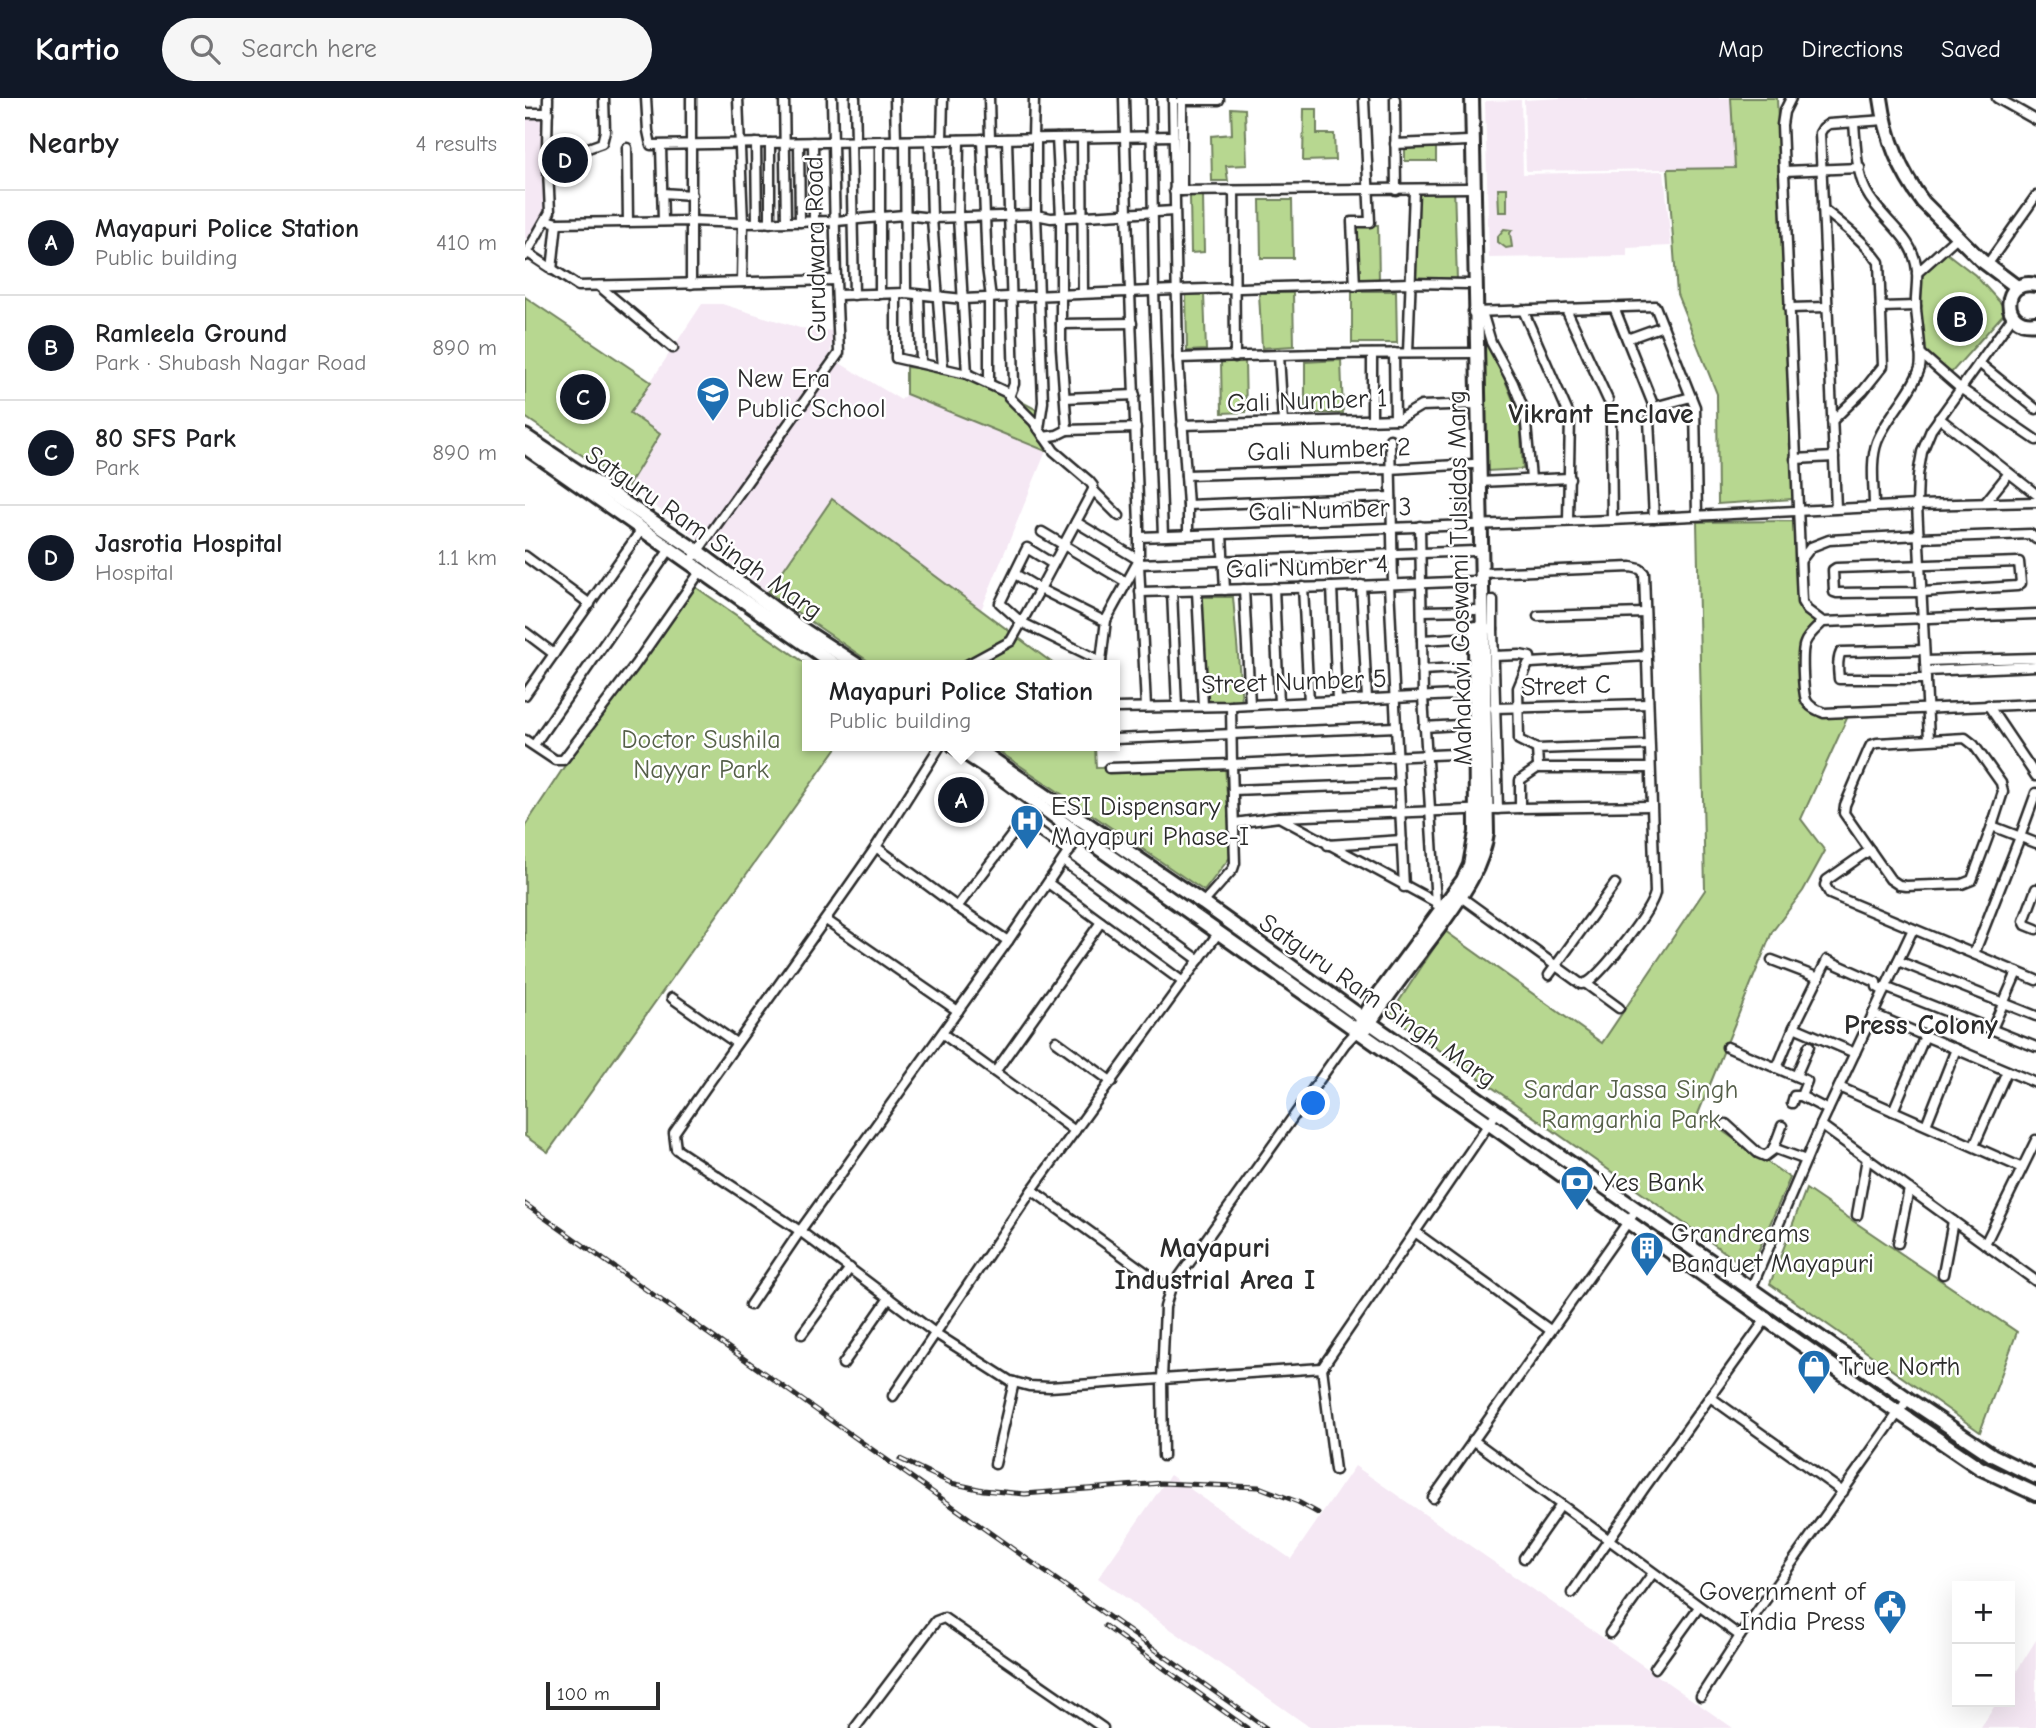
<!DOCTYPE html>
<meta charset="utf-8">
<style>
body{margin:0;font-family:"Comic Neue",sans-serif;background:#f6f6f6;color:#202124}
.controls{position:absolute;right:21px;bottom:21px;display:grid;overflow:hidden;border-radius:0px;box-shadow:0 7px 28px #0002}
.controls button{width:63px;height:63px;display:grid;place-items:center;padding:0;border:0;border-bottom:2px solid #e0e0e0;background:#fff;color:#202124;font:35px sans-serif}
.scale{position:absolute;left:21px;bottom:18px;width:114px;box-sizing:border-box;padding-left:7px;border:4px solid #2b2b2b;border-top:0;font-size:19px;line-height:24px;white-space:nowrap;color:#2b2b2b;-webkit-text-stroke:5px #fff;paint-order:stroke}
.you{position:absolute;left:789px;top:1006px;width:24px;height:24px;margin:-18px;border:5px solid #fff;border-radius:50%;background:#1a73e8;box-shadow:0 0 0 10px #1a73e833}
.badge{display:grid;place-items:center;width:46px;height:46px;border-radius:50%;background:#111827;color:#fff;font-size:23px;font-weight:700}
.pin{position:absolute;translate:-50% -50%;border:4px solid #fff;box-shadow:0 2px 7px #0006}
.popup{position:absolute;left:277px;top:562px;width:318px;height:91px;box-sizing:border-box;display:grid;place-content:center;border-radius:0px;background:#fff;filter:drop-shadow(0 2px 5px #0005);font-size:23px;white-space:nowrap;color:#757577}
.popup b{font-size:26px;color:#202124}
.popup::after{content:'';position:absolute;left:50%;top:100%;margin-left:-14px;border:14px solid transparent;border-top-color:#fff}
.list{margin:0;padding:0;list-style:none}
h2{display:flex;justify-content:space-between;align-items:center;height:91px;margin:0;padding:0 28px;font-size:30px}
h2 small{font-size:23px;font-weight:400;color:#757577}
.list li{display:grid;grid-template-columns:46px 1fr auto;gap:21px;align-items:center;box-sizing:border-box;height:105px;padding:0 28px;border-top:2px solid #e0e0e0}
.list b{display:block;font-size:26px;white-space:nowrap}
.list p{margin:0;font-size:23px;white-space:nowrap;color:#757577}
.list em{font-size:23px;font-style:normal;color:#757577}
.icon{flex:none;width:38px;height:38px;fill:none;stroke:currentColor;stroke-width:2;stroke-linecap:round;stroke-linejoin:round}
.map{position:relative;flex:none;width:1511px;height:1630px;overflow:hidden}
header{display:flex;align-items:center;gap:42px;box-sizing:border-box;height:98px;padding:0 35px;background:#111827;color:#fff}
header strong{font-size:33px}
nav{display:flex;gap:38px;margin-inline-start:auto;font-size:24px}
.search{width:490px;height:63px;background:#f6f6f6;display:flex;align-items:center;gap:18px;box-sizing:border-box;padding:0 24px;border-radius:38px;color:#757577;font-size:26px}
main{display:flex}
aside{flex:1;background:#fff}
.map>svg:first-child{display:block}
</style>
<header>
<strong>Kartio</strong>
<div class="search"><svg class="icon" aria-label="search" viewBox="0 0 24 24"><circle cx="10" cy="10" r="6"/><path d="M15 15l6 6"/></svg>Search here</div>
<nav><a>Map</a><a>Directions</a><a>Saved</a></nav>
</header>
<main>
<aside>
<h2>Nearby<small>4 results</small></h2>
<ul class="list">
<li><span class="badge">A</span><div><b>Mayapuri Police Station</b><p>Public building</p></div><em>410 m</em></li>
<li><span class="badge">B</span><div><b>Ramleela Ground</b><p>Park · Shubash Nagar Road</p></div><em>890 m</em></li>
<li><span class="badge">C</span><div><b>80 SFS Park</b><p>Park</p></div><em>890 m</em></li>
<li><span class="badge">D</span><div><b>Jasrotia Hospital</b><p>Hospital</p></div><em>1.1 km</em></li>
</ul>
</aside>
<div class="map">
<svg width="1511" height="1630" viewBox="0 0 1511 1630">
<rect width="100%" height="100%" fill="#fff"/>
<filter id="ink" filterUnits="userSpaceOnUse"><feTurbulence type="fractalNoise" baseFrequency=".0143" numOctaves="2"/><feDisplacementMap in="SourceGraphic" scale="14" xChannelSelector="R" yChannelSelector="G"/><feConvolveMatrix kernelMatrix="1 2 1 2 8 2 1 2 1" color-interpolation-filters="sRGB"/></filter>
<g filter="url(#ink)">
<g fill="#f5e8f4">
<path d="M1036,0H1206L1210,70L1001,73L999,2Z"/>
<path d="M996,2L998,76L1139,73L1146,148L1102,150V158L964,160L960,3Z"/>
<path d="M25,16L26,109L0,142V17Z"/>
<path d="M177,206H197L275,230L309,233L305,256L174,441L103,388L134,336L105,315Z"/>
<path d="M313,264L376,302L381,296L521,353L456,512L307,402L243,494L182,446Z"/>
<path d="M830,1368L1208,1630H786L573,1480L645,1377L766,1461Z"/>
<path d="M1511,1542V1630H1456L1472,1604H1485V1584Z"/>
</g>
<g fill="#b7d790" stroke="#71815e" stroke-width="2">
<path d="M1206,0H1252L1268,401L1193,406L1192,296L1152,196L1143,71L1210,70Z"/>
<path d="M706,10L720,11L722,67L701,68L703,83H687L686,38L707,36Z"/>
<path d="M779,11H792V36H809L810,62L778,63Z"/>
<path d="M911,48V63H880V49Z"/>
<path d="M929,88L932,182L884,183V90Z"/>
<path d="M973,90H982V114H974Z"/>
<path d="M678,97L679,154L666,155L665,98Z"/>
<path d="M735,102H767L768,160H736Z"/>
<path d="M826,127H853L854,183H825Z"/>
<path d="M979,131L987,132L985,135L987,149L981,150L973,144V138Z"/>
<path d="M1419,153L1450,177L1482,212L1427,274C1423,273 1419,274 1416,272C1388,257 1394,198 1398,171Z"/>
<path d="M827,193H871L872,245H827Z"/>
<path d="M734,195H768L769,248L737,250Z"/>
<path d="M661,196H679L681,252L662,253Z"/>
<path d="M0,199L126,284L105,315L135,336L103,388L0,319Z"/>
<path d="M958,228L995,319L998,371L962,373Z"/>
<path d="M816,262L818,315H780V264Z"/>
<path d="M720,263L721,314L697,315L696,264Z"/>
<path d="M381,269L444,276L516,314L520,331L521,353L381,296Z"/>
<path d="M307,401L530,567H349L243,494Z"/>
<path d="M1271,423L1275,510L1294,524L1275,545L1277,603L1299,619L1323,618L1276,721L1300,753L1278,793L1247,834L1173,1016L1265,1080L1225,1172L865,917L920,833L1077,945L1180,792L1172,424Z"/>
<path d="M162,483L283,567L282,648H313L23,1054L0,1038V728Z"/>
<path d="M677,499H708L717,604L681,605Z"/>
<path d="M466,648H570L571,670L700,667L706,758L679,793Z"/>
<path d="M1281,1091L1492,1234L1455,1334L1245,1186Z"/>
</g>
<g fill="none" stroke-linecap="round" stroke-linejoin="round">
<defs>
<g id="street">
<path d="M121,0L123,33L126,47L648,38"/>
<path d="M213,0L218,125L217,184"/>
<path d="M259,0L261,124"/>
<path d="M330,0L331,44"/>
<path d="M370,0L371,43"/>
<path d="M464,0L465,41"/>
<path d="M599,0L602,116L614,427V466L621,609"/>
<path d="M626,0L629,193L638,438"/>
<path d="M648,0L653,260L663,407V437"/>
<path d="M1266,0L1259,14L1257,27L1277,504L1282,512L1298,524"/>
<path d="M1472,0L1511,22"/>
<path d="M870,1L871,92"/>
<path d="M0,15H23"/>
<path d="M1329,25C1331,47 1331,73 1341,93C1357,124 1389,137 1392,173C1393,186 1390,198 1391,211C1392,225 1398,258 1395,270C1386,297 1362,318 1352,344C1345,363 1349,388 1349,408"/>
<path d="M508,40L509,0"/>
<path d="M511,40V117L518,304L514,331"/>
<path d="M532,40L536,119V250L542,332L611,330"/>
<path d="M457,41L462,169L466,200"/>
<path d="M482,41L489,286L484,299L509,324L529,353L564,383L568,388V392L515,491L490,476"/>
<path d="M557,41L558,195"/>
<path d="M405,42L407,120L418,270"/>
<path d="M417,42L418,0"/>
<path d="M434,42L433,119L442,276"/>
<path d="M380,43L381,195"/>
<path d="M288,44L289,123"/>
<path d="M326,44L329,197"/>
<path d="M231,45L232,125"/>
<path d="M274,45L275,124"/>
<path d="M870,46L943,43"/>
<path d="M136,48L138,123"/>
<path d="M22,50H63L77,45L80,33L79,0"/>
<path d="M102,50L103,124"/>
<path d="M1259,73L1335,70"/>
<path d="M649,93L943,90"/>
<path d="M657,93V2H694"/>
<path d="M709,93L710,259"/>
<path d="M137,95L167,97"/>
<path d="M1298,111C1318,127 1339,143 1354,164L1358,268L1338,293L1307,323"/>
<path d="M21,122L32,125L166,123L218,125L311,123L379,117L407,120L511,117L526,120L649,113"/>
<path d="M245,125V45"/>
<path d="M3,155L53,188L311,182"/>
<path d="M0,158L25,114L22,50L23,0"/>
<path d="M1462,167L1511,98"/>
<path d="M27,172L32,125"/>
<path d="M1392,175L1432,139"/>
<path d="M166,186V0"/>
<path d="M74,188L148,250"/>
<path d="M830,188L827,124H845L839,2"/>
<path d="M355,196V44"/>
<path d="M312,197L381,195L438,201L650,192L885,185L945,186"/>
<path d="M371,197V260L442,276L485,296"/>
<path d="M394,197L396,265"/>
<path d="M464,200V286"/>
<path d="M1089,209L1129,309L1166,299"/>
<path d="M1356,209L1391,208"/>
<path d="M1264,210L1302,209"/>
<path d="M1041,211L1083,302"/>
<path d="M998,212L1045,319L1043,423"/>
<path d="M948,214L1130,208L1170,309L1172,417"/>
<path d="M957,214L966,244L988,285L1000,315L1006,381"/>
<path d="M536,226L607,225"/>
<path d="M1102,241L1138,228"/>
<path d="M869,255L870,321"/>
<path d="M883,255L889,92"/>
<path d="M1395,255L1435,290L1511,342"/>
<path d="M754,257L758,324"/>
<path d="M653,260L793,256L946,255"/>
<path d="M1454,265L1511,311"/>
<path d="M540,300L610,297"/>
<path d="M1414,320L1511,396"/>
<path d="M847,322V256"/>
<path d="M1124,322L1129,420"/>
<path d="M657,327L874,321L896,308L953,306"/>
<path d="M1086,327L1087,422"/>
<path d="M519,339L532,337L542,332"/>
<path d="M865,341L868,486"/>
<path d="M1270,361L1309,359"/>
<path d="M661,377L865,371L948,366"/>
<path d="M954,384L1045,380"/>
<path d="M568,392L594,418"/>
<path d="M1460,405L1484,375"/>
<path d="M663,407L866,399"/>
<path d="M1311,410L1295,35L1298,30L1304,26L1360,22"/>
<path d="M895,428L898,599L911,806"/>
<path d="M517,434L601,484"/>
<path d="M697,436L700,492"/>
<path d="M614,439L1087,422L1392,407L1511,404"/>
<path d="M1394,440L1505,436L1511,441"/>
<path d="M0,458L65,506"/>
<path d="M1276,462L1286,449L1304,442L1394,437"/>
<path d="M165,464L314,255L311,182L307,0"/>
<path d="M1494,464L1496,485L1492,488L1397,494L1312,495L1309,494L1308,472L1311,470Z"/>
<path d="M528,466L502,450L475,505L496,524L576,563V567"/>
<path d="M614,466L949,453"/>
<path d="M836,487L842,601"/>
<path d="M864,487L879,789"/>
<path d="M778,489L784,604"/>
<path d="M807,489L812,602"/>
<path d="M749,490L754,605"/>
<path d="M719,491L725,606"/>
<path d="M647,493L652,609"/>
<path d="M672,493L678,608"/>
<path d="M615,494L807,489L950,483"/>
<path d="M897,513L950,512"/>
<path d="M1511,516L1298,524C1292,530 1283,537 1280,545C1276,553 1278,593 1281,602C1284,609 1292,612 1299,615L1511,606"/>
<path d="M1013,518L1120,515"/>
<path d="M965,531H968V502"/>
<path d="M968,531L973,711"/>
<path d="M0,534L29,556"/>
<path d="M897,542L950,539"/>
<path d="M1399,552L1316,554C1312,561 1313,573 1314,581H1401"/>
<path d="M969,558L995,557L1005,559L1006,565"/>
<path d="M576,563L581,522"/>
<path d="M1400,563L1511,560"/>
<path d="M1006,565L1122,558"/>
<path d="M1006,565L1003,566L993,590L994,642L1012,651"/>
<path d="M442,567L486,543L515,491L577,522H581L614,462L551,424"/>
<path d="M897,572L950,569"/>
<path d="M1401,573L1511,568"/>
<path d="M0,597L117,431"/>
<path d="M1463,607L1511,678"/>
<path d="M706,608L707,666L951,655"/>
<path d="M590,610L706,608L950,596"/>
<path d="M969,610L1123,606"/>
<path d="M899,629L951,626"/>
<path d="M1440,640L1449,647L1476,685L1478,694L1467,728L1447,782L1437,786L1381,788L1374,787L1365,781L1319,715L1320,707L1344,651L1346,647L1352,645Z"/>
<path d="M590,641L871,629"/>
<path d="M1404,641L1392,407L1393,377L1397,354L1406,332L1488,218"/>
<path d="M0,642L30,662H38L110,567L177,471"/>
<path d="M9,647L145,451"/>
<path d="M1124,647L1012,651L1013,667L1015,670H1125"/>
<path d="M415,648L351,749L432,809L483,843L555,737"/>
<path d="M584,670L707,666L710,765L708,771L678,805"/>
<path d="M708,692L874,686"/>
<path d="M995,710V682L1014,669"/>
<path d="M754,719L995,710L1126,708"/>
<path d="M710,725L754,719L916,807"/>
<path d="M1467,728L1511,745"/>
<path d="M803,747L877,742"/>
<path d="M351,749C285,845 215,939 149,1035L151,1051L275,1133L410,1235L485,1283L504,1288L525,1289L637,1281L640,1209L645,1192L820,946L833,932"/>
<path d="M1345,752L1302,782L1300,787L1305,796L1511,882"/>
<path d="M538,763L674,862"/>
<path d="M523,785L658,884"/>
<path d="M1511,791L1499,823L1501,827L1511,831"/>
<path d="M936,799L1056,886C1062,885 1062,885 1066,882C1083,867 1125,815 1130,795L1119,475L1115,471L1106,469L957,475"/>
<path d="M432,809L497,724H501L544,754"/>
<path d="M301,822L433,913"/>
<path d="M1449,856L1495,739L1511,695"/>
<path d="M1247,862L1294,880"/>
<path d="M1373,863L1511,918"/>
<path d="M1024,877L1090,786"/>
<path d="M1060,885L1094,910"/>
<path d="M1360,889L1511,949"/>
<path d="M147,900L211,945"/>
<path d="M1348,916L1511,985"/>
<path d="M1467,931L1492,874"/>
<path d="M418,936L550,1033"/>
<path d="M531,943L587,984"/>
<path d="M1202,949L1282,983L1276,998"/>
<path d="M1330,955L1269,929L1302,862L1351,884L1352,889L1359,893"/>
<path d="M1252,970L1269,929"/>
<path d="M470,974L576,824"/>
<path d="M1271,978L1284,948"/>
<path d="M1314,989L1497,1070"/>
<path d="M1267,1005L1269,998H1276L1303,1012"/>
<path d="M1368,1013L1400,938"/>
<path d="M1201,1026L1233,1055L1240,1058L1248,1052L1257,1028"/>
<path d="M1296,1027L1511,1183"/>
<path d="M1401,1027L1431,951"/>
<path d="M1449,1048L1482,973"/>
<path d="M1248,1050L1281,1062"/>
<path d="M507,1092L645,1192"/>
<path d="M1332,1117L1342,1060"/>
<path d="M890,1134L1025,1232"/>
<path d="M1373,1145L1384,1091"/>
<path d="M1460,1146L1511,1042"/>
<path d="M1418,1176L1428,1123"/>
<path d="M1226,1191L1296,1027L1388,831"/>
<path d="M225,1207L275,1133L483,843"/>
<path d="M277,1236L325,1170"/>
<path d="M318,1266L364,1200"/>
<path d="M368,1298L507,1092L694,834"/>
<path d="M1185,1299L1318,1394"/>
<path d="M948,1342L1215,1538"/>
<path d="M638,1358L637,1281L797,1270"/>
<path d="M470,1366L489,1284"/>
<path d="M810,1372L797,1270L972,1014"/>
<path d="M908,1400L1112,1111"/>
<path d="M999,1460L1036,1407"/>
<path d="M1047,1495L1120,1389L1241,1221"/>
<path d="M1085,1535L1128,1475"/>
<path d="M1130,1570L1174,1509"/>
<path d="M1176,1598L1215,1538L1383,1301"/>
<path d="M330,1630L411,1523L419,1520L578,1630"/>
</g>
<g id="secondary">
<path d="M1356,0C1361,37 1375,74 1398,104L1456,162L1492,189"/>
<path d="M1511,187C1476,179 1475,231 1511,225"/>
<path d="M0,338L172,453L274,529L332,567"/>
<path d="M0,349L310,567"/>
<path d="M429,648L470,675L555,737L1374,1315L1455,1370L1511,1396"/>
<path d="M448,648L678,805L838,920L1383,1301L1467,1357L1511,1379"/>
<path d="M836,925L848,904L938,782L945,767L951,734L950,530"/>
<path d="M842,929C863,895 889,863 913,831C934,801 957,772 962,735L947,0"/>
</g>
</defs>
<use href="#street" stroke="#2b2b2b" stroke-width="13"/>
<use href="#secondary" stroke="#2b2b2b" stroke-width="18"/>
<use href="#street" stroke="#fff" stroke-width="8"/>
<use href="#secondary" stroke="#fff" stroke-width="12"/>
<defs>
<g id="rail">
<path d="M0,1106L741,1630"/>
<path d="M375,1361L426,1385L458,1392L500,1396L636,1385L734,1389L773,1404L793,1415"/>
<path d="M580,1528L722,1630"/>
</g>
</defs>
<use href="#rail" stroke="#2b2b2b" stroke-width="5"/>
<use href="#rail" stroke="#fff" stroke-width="2.5" stroke-dasharray="8" stroke-linecap="butt"/>
</g>
</g>
<defs>
<symbol id="school-pin" viewBox="-11 -11 22 30"><path d="M0 17L-7.5 6A9.5 9.5 0 1 1 7.5 6Z" fill="#1f6fb2" stroke="#fff"/><path d="M0-5L7-2L0 1L-7-2ZM-4 1L0 2.5L4 1V4Q0 6-4 4Z" fill="#fff"/></symbol>
<symbol id="hospital-pin" viewBox="-11 -11 22 30"><path d="M0 17L-7.5 6A9.5 9.5 0 1 1 7.5 6Z" fill="#1f6fb2" stroke="#fff"/><path d="M-5-5h3v3.5h4V-5h3V5h-3V1.5h-4V5h-3Z" fill="#fff"/></symbol>
<symbol id="bank-pin" viewBox="-11 -11 22 30"><path d="M0 17L-7.5 6A9.5 9.5 0 1 1 7.5 6Z" fill="#1f6fb2" stroke="#fff"/><path d="M-6-4H6V4H-6ZM0-2.3a2.3 2.3 0 1 0 0 4.6a2.3 2.3 0 1 0 0-4.6Z" fill="#fff"/></symbol>
<symbol id="building-pin" viewBox="-11 -11 22 30"><path d="M0 17L-7.5 6A9.5 9.5 0 1 1 7.5 6Z" fill="#1f6fb2" stroke="#fff"/><path d="M-4-6H4V6H1V3H-1V6H-4ZM-2.5-4.3h1.7v1.8h-1.7ZM.8-4.3h1.7v1.8H.8ZM-2.5-1h1.7V.8h-1.7ZM.8-1h1.7V.8H.8Z" fill="#fff"/></symbol>
<symbol id="shop-pin" viewBox="-11 -11 22 30"><path d="M0 17L-7.5 6A9.5 9.5 0 1 1 7.5 6Z" fill="#1f6fb2" stroke="#fff"/><path d="M-5-2.5h2.3a2.7 3.5 0 0 1 5.4 0H5L5.5 6h-11ZM-1.5-2.5h3a1.5 2.3 0 0 0-3 0Z" fill="#fff"/></symbol>
<symbol id="civic-pin" viewBox="-11 -11 22 30"><path d="M0 17L-7.5 6A9.5 9.5 0 1 1 7.5 6Z" fill="#1f6fb2" stroke="#fff"/><path d="M-.6-6.5H3V-4.5H.6V-3L4-1V1h2V6H-6V1h2V-1L-.6-3ZM-1.2 2.5V6h2.4V2.5Z" fill="#fff"/></symbol>
</defs>
<g fill-rule="evenodd">
<use href="#school-pin" x="169" y="276" width="38" height="52"/>
<use href="#hospital-pin" x="483" y="704" width="38" height="52"/>
<use href="#bank-pin" x="1033" y="1065" width="38" height="52"/>
<use href="#building-pin" x="1103" y="1131" width="38" height="52"/>
<use href="#shop-pin" x="1270" y="1249" width="38" height="52"/>
<use href="#civic-pin" x="1346" y="1489" width="38" height="52"/>
</g>
<g text-anchor="middle" stroke-width="5" stroke-linejoin="round" paint-order="stroke">
<g font-size="26" fill="#2b2b2b" stroke="#fff">
<text transform="translate(290 151) rotate(-91)" y="9">Gurudwara Road</text>
<text transform="translate(782 302) rotate(-2)" y="9">Gali Number 1</text>
<text transform="translate(804 351) rotate(-2)" y="9">Gali Number 2</text>
<text transform="translate(805 411) rotate(-2)" y="9">Gali Number 3</text>
<text transform="translate(179 434) rotate(35)" y="9">Satguru Ram Singh Marg</text>
<text transform="translate(782 468) rotate(-2)" y="9">Gali Number 4</text>
<text transform="translate(934 480) rotate(-91)" y="9">Mahakavi Goswami Tulsidas Marg</text>
<text transform="translate(769 583) rotate(-2)" y="9">Street Number 5</text>
<text transform="translate(1041 587) rotate(-2)" y="9">Street C</text>
<text transform="translate(853 902) rotate(35)" y="9">Satguru Ram Singh Marg</text>
</g>
<g font-size="26" fill="#2b2b2b" stroke="#fff" text-anchor="start">
<text x="212" y="289">New Era<tspan x="212" dy="30">Public School</tspan></text>
<text x="526" y="717">ESI Dispensary<tspan x="526" dy="30">Mayapuri Phase-I</tspan></text>
<text x="1076" y="1093">Yes Bank</text>
<text x="1146" y="1144">Grandreams<tspan x="1146" dy="30">Banquet Mayapuri</tspan></text>
<text x="1314" y="1277">True North</text>
<text x="1340" y="1502" text-anchor="end">Government of<tspan x="1340" dy="30">India Press</tspan></text>
</g>
<g font-size="26" fill="#555f49" stroke="#fff">
<text x="176" y="650">Doctor Sushila<tspan x="176" dy="30">Nayyar Park</tspan></text>
<text x="1106" y="1000">Sardar Jassa Singh<tspan x="1106" dy="30">Ramgarhia Park</tspan></text>
</g>
<g font-size="28" font-weight="bold" fill="#2b2b2b" stroke="#fff">
<text x="1076" y="325">Vikrant Enclave</text>
<text x="1396" y="936">Press Colony</text>
<text x="690" y="1159">Mayapuri<tspan x="690" dy="32">Industrial Area I</tspan></text>
</g>
</g>
</svg>
<div class="controls">
<button>+</button>
<button>−</button>
</div>
<div class="scale">100 m</div>
<div class="you"></div>
<div class="pin badge" style="left:436px;top:702px">A</div>
<div class="popup"><b>Mayapuri Police Station</b>Public building</div>
<div class="pin badge" style="left:1435px;top:221px">B</div>
<div class="pin badge" style="left:58px;top:299px">C</div>
<div class="pin badge" style="left:40px;top:62px">D</div>
</div>
</main>
